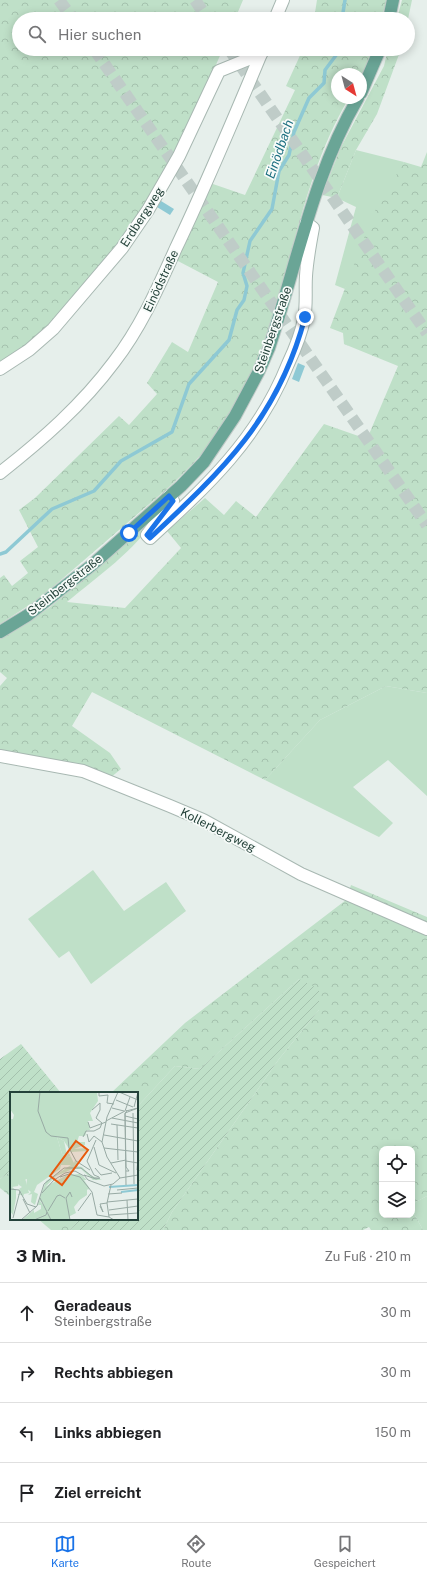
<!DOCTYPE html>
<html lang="de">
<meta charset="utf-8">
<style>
body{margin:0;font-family:"Public Sans",sans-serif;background:#f2f2f2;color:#202124}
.controls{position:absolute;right:12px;bottom:12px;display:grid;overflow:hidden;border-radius:8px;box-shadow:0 2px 10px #0003}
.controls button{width:36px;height:36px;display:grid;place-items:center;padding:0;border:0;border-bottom:1px solid #e0e0e0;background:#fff;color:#202124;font:20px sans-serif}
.compass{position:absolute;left:331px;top:68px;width:36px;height:36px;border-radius:50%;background:#fff;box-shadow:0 2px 10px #0003;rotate:144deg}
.stop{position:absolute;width:12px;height:12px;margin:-9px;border:3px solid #1a73e8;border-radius:50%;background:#fff}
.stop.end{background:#1a73e8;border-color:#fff;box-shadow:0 1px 4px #0008}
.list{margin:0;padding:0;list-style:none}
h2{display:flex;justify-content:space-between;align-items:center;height:52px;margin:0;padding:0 16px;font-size:17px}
h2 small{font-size:13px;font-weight:400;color:#757577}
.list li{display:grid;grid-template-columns:26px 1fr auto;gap:12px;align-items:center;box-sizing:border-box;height:60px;padding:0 16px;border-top:1px solid #e0e0e0}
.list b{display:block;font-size:15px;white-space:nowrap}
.list p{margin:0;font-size:13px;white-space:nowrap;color:#757577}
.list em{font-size:13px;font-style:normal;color:#757577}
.icon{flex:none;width:22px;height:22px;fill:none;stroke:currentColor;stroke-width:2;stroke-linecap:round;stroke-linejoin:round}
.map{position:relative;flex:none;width:427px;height:1230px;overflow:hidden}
.search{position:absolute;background:#fff;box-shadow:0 2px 10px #0003;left:12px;right:12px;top:12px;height:44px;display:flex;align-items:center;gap:10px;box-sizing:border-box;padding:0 14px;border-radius:22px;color:#757577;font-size:15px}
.sheet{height:292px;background:#fff}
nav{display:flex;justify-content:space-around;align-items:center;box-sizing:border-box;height:56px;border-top:1px solid #e0e0e0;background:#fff;font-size:11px;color:#757577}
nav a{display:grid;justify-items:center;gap:2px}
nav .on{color:#1a73e8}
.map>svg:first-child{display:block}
</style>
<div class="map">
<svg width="427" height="1230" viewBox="0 0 427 1230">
<defs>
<pattern id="forest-crowns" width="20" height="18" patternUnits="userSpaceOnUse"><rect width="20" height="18" fill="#bfe0c8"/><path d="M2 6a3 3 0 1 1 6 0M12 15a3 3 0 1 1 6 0" fill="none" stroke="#a4c1ad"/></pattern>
<pattern id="garden-furrows" width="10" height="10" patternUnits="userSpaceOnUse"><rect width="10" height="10" fill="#bfe0c8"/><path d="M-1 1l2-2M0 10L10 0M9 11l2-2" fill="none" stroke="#a4c1ad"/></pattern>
</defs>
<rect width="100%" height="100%" fill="#e6efeb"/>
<g fill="#bfe0c8">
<path d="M356,150L404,162L345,289L335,285L356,207L337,198Z"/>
<path d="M386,686L427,693V796L388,760L353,787L393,823L379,837L265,780L320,720Z"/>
<path d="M93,870L124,911L166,882L186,911L91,984L69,951L59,958L28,919Z"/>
<path d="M427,1196V1230H423L412,1210V1204Z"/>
</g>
<g fill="url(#forest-crowns)">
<path d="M0,0H243L235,19H19V49H223L176,154L119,246L61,315L22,350L0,363Z"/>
<path d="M317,0H387L381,19H314Z"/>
<path d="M402,0H412L408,19H397Z"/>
<path d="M303,49H373L361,78V74H337V98H349C310,163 297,237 275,309C261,354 241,401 213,440C200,457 185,472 169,487L40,598L0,624V578L4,575L12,586L28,573L20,561L38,547L19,510L35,498L119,416L129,425L157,394L147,383L172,342L188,352L218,282L176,260L210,183L245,195L295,90L286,86Z"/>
<path d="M388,49H401L377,114L356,150L337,198L322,195L341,147L384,66Z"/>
<path d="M427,152V693L386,686L320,720L265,780L92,692L72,726L110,753L121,769L110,778L0,752V686L7,678L0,672V639L49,608L157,516C135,551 98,576 67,602L125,608L181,548L167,531L205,498L224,515L236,501L256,517L324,424L367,439L398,366L344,344L343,333L330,328L373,214L404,162L421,167Z"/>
<path d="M351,885L427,917V1196L412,1204V1149H382V1215H412V1210L423,1230H371L369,1227L363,1230H163L172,1212L279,1059L319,1010L299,979L200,1069L175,1066L137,1107V1093H111L185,1023L346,900Z"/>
<path d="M11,1171V1197L0,1188V1179Z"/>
<path d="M38,1219H80L70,1230H51Z"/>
</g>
<g fill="url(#garden-furrows)">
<path d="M299,979L319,989V1010L279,1059L172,1212L163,1230H70L80,1219H137V1107L175,1066L200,1069Z"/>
<path d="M21,1044L61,1093H11V1171L0,1179V1059Z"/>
</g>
<g fill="#8ec9d4">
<path d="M161,201L174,209L170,215L157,207Z"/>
<path d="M298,363L305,366L299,382L292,379Z"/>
</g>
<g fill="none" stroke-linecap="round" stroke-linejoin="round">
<g stroke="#8ec9d4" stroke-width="3.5">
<path d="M342,19L345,0"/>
<path d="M0,554L6,552L52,509L94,491L121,461L172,432L189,384L229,340L237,310L244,300L247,286L243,273L250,241L272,209L279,171L289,155L294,132L309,98L324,83L325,70L337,54L338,49"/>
</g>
<g stroke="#bfccc8" stroke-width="12" stroke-dasharray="12 6" stroke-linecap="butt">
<path d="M59,0L73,19"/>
<path d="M195,0L208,19"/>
<path d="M94,49L427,525"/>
<path d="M229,49L427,333"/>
</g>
<defs>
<g id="minor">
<path d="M275,19L283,0"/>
<path d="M0,369L29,350L53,329L122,248L148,210L179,156L219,71L261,54"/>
<path d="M0,473C42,440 82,405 114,362C141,327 158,288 176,248C207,183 235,116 263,49"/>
<path d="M169,496L173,501L147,535L150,538C208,485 258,439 288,364C295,349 301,335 304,319C307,305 305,290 306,276C307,260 310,244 313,228L306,223"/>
<path d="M0,756L83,771L170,806L203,820L301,874L427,929"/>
</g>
<g id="major">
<path d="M389,19L393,0"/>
<path d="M361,93L380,49"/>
<path d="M0,632L28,615L92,565L181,486L204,462L235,416L259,371L269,348C297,264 313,175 358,98"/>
</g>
</defs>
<use href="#minor" stroke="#a8b8b2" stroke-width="14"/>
<use href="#major" stroke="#c2cac8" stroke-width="14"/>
<use href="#minor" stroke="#fff" stroke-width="12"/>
<use href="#major" stroke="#6aa596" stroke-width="12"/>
</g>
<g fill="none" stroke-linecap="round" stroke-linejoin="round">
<path stroke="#1a73e8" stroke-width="5" d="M129,533L169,496L173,501L147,535L150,538C223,470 279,417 305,317"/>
</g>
<g text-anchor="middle" stroke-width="3.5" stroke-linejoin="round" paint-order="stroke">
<g font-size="12" fill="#24423a" stroke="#f7fbf9">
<text transform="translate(142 217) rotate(-57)" y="4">Erdbergweg</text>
<text transform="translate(161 281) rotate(-65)" y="4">Einödstraße</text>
<text transform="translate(273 330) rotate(-71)" y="4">Steinbergstraße</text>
<text transform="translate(65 585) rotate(-38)" y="4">Steinbergstraße</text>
<text transform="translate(218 830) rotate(27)" y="4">Kollerbergweg</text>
</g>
<g font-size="13" font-style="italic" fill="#1c6f80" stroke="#f7fbf9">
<text transform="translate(279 149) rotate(-71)" y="5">Einödbach</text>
</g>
</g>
<g transform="translate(10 1092)">
<rect width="128" height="128" fill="#e6efeb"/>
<path d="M47,45L54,49L57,63L59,61L61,65L52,62ZM15,86L19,101L14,102L13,105L12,103H7L11,101L9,97L12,95L9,93V89ZM29,108L36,116V122L23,128H12L24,118V121L31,117V113H28Z" fill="#bfe0c8"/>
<path d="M0,0H87L88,9L80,21L83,29H78L80,38H77L75,44H69L67,50H75V53L64,57L76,56L77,59L61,60L54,49L47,45L52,62L61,65L64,71L65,68L68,72L67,74L72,75L80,83L92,88H83L71,77H63L46,84L35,95L57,83L70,82L77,88H74L80,97L71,99L75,101L64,115L66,121L60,124V120V128H32L34,125L32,128H23L36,122L33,111L29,108L36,89L61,73H51L50,77L27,93L24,100L28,102L25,113L21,110L22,102L18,103L21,100L16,96L17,87L10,89L8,94L2,95L6,98V106L3,123L0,119V27H3L4,23L0,17Z" fill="#bfe0c8"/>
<path d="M77,96V103L68,109L67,102L74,101L68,99V97Z" fill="#bfe0c8"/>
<path fill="none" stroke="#8ec9d4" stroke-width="2" d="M99,95L128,93M111,100L128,98"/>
<path fill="none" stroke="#98aaa4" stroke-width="1" d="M30,0L28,19L36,40L41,44L58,46L59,56L66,69L80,78M89,0V4L98,3L97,11L104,12M108,0L97,25L92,50L97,65L110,86M109,0L128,8M106,8L123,15M124,15L128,0M102,16L114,19M82,18L90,11V18L86,26L92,31M115,19L120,5M116,19L128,16M123,21L124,92M115,24L128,27M102,26L128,31M96,29L115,19M78,30L80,36L96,30M101,32L128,36M107,33L108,68M77,42L79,50L84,44L92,50M94,43L128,49M73,45L76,39H84L90,36L92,31M86,48L77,69L84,83L89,85M84,55L89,73L106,81M94,56L128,60M116,69L128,71M101,71L116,68M85,76L91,83L102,81M127,78L128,66M116,79H119L116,75L115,21L128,16M50,85L59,82L70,85L82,100L87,123L99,125M101,93L97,111L99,125L104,128M116,93L115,22L117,18M0,97L9,98L17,112L26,115M107,98L128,96M32,101L44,88L55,81L65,79L74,84M98,102L112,101M30,106L41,128M13,107L20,121M117,108L118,128M97,110L128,107M90,114L93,120L90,112L97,111M99,118L128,114M38,119L47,104L50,103L55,106M68,119L81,101M99,123L128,121M3,126L10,99M11,128L27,114L34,92L54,76H71L84,86H90L86,87L74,83L78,88L94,94L103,92L110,86L128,83M24,128L36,123L37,120M60,128L56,106L60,100L62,105"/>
<path fill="#e8590c" fill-opacity="0.15" stroke="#e8590c" stroke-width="2" d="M66,49L78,58L52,93L40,84Z"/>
<rect width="128" height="128" fill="none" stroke="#24423a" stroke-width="2"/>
</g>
</svg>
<div class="controls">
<button><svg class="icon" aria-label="locate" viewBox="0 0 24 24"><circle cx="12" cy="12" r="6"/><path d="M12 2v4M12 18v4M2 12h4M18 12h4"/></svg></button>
<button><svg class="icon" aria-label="layers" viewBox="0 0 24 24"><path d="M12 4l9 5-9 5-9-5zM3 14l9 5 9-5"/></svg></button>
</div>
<svg class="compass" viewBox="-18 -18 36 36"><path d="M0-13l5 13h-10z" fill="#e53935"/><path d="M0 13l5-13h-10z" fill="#757577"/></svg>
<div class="stop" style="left:129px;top:533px"></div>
<div class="stop end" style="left:305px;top:317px"></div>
<div class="search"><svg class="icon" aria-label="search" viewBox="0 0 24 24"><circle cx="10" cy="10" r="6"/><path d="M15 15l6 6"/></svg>Hier suchen</div>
</div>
<section class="sheet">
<h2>3 Min.<small>Zu Fuß · 210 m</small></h2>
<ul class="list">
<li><svg class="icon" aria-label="ahead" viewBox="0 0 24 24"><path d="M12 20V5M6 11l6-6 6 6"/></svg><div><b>Geradeaus</b><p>Steinbergstraße</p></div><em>30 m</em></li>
<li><svg class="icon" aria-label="right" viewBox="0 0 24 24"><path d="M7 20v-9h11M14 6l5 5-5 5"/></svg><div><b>Rechts abbiegen</b></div><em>30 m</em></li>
<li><svg class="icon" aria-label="left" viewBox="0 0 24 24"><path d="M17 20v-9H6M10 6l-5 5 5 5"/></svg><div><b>Links abbiegen</b></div><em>150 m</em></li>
<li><svg class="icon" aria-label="arrive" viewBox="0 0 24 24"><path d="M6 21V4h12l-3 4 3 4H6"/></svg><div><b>Ziel erreicht</b></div></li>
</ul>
</section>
<nav>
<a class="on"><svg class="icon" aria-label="map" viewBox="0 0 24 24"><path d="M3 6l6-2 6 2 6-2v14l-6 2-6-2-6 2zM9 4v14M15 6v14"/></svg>Karte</a>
<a><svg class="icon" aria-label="directions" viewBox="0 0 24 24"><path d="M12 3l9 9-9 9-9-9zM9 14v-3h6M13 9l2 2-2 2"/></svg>Route</a>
<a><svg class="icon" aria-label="saved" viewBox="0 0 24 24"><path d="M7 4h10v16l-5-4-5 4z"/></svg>Gespeichert</a>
</nav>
